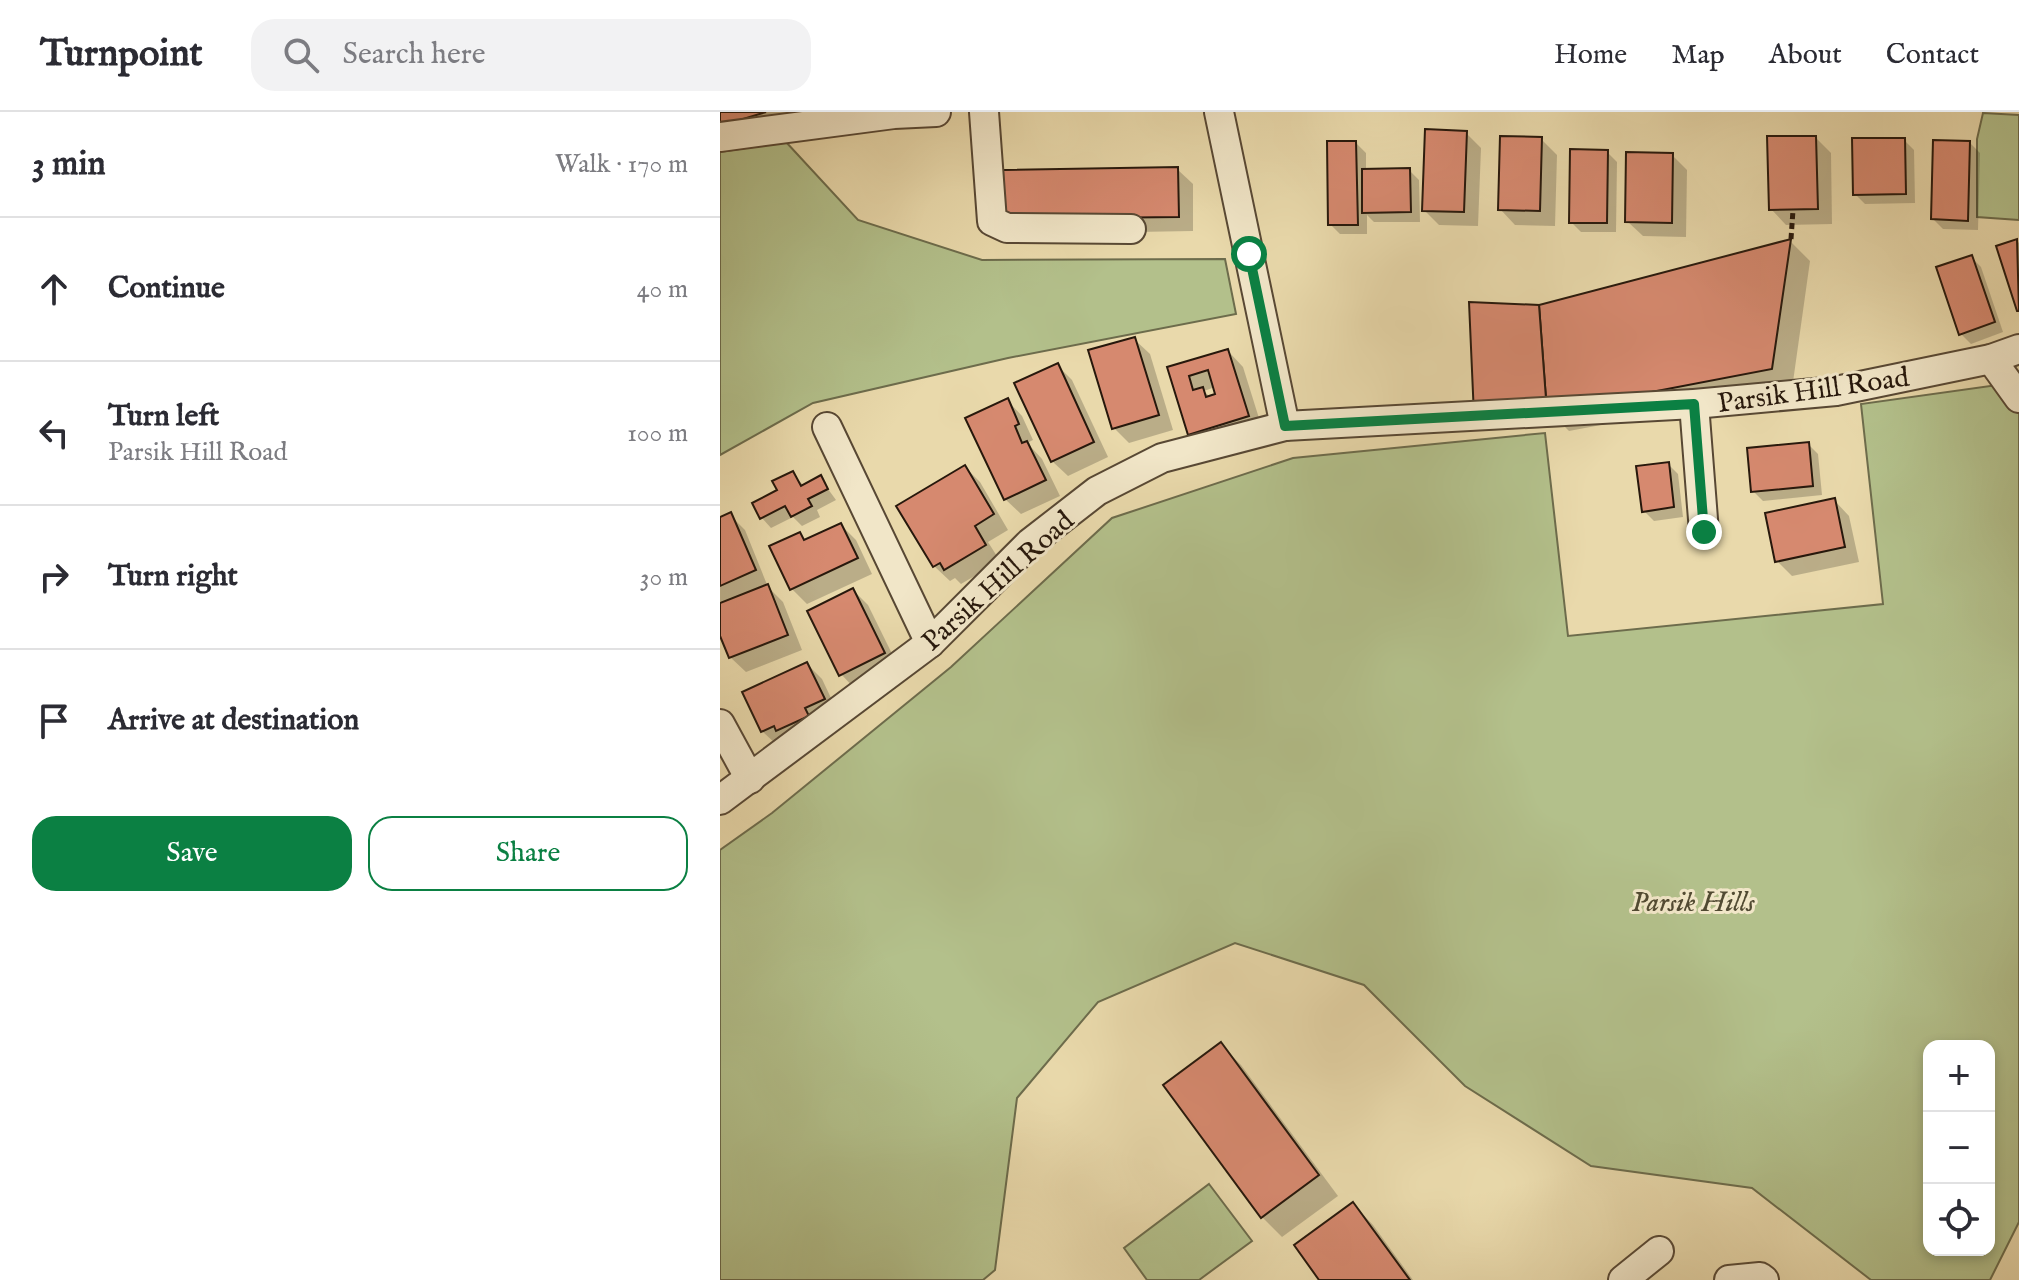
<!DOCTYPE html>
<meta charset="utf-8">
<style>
body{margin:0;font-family:"IM FELL English",serif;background:#f2f2f3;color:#2b2b33}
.controls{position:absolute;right:24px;bottom:24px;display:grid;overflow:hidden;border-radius:16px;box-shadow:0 4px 12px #0003}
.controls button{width:72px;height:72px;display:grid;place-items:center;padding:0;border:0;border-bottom:2px solid #e1e1e2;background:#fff;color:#2b2b33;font:40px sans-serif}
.stop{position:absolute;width:24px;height:24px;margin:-18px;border:6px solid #0b8043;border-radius:50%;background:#fff}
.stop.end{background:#0b8043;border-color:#fff;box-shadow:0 2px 8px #0008}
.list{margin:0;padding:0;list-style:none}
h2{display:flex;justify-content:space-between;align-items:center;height:104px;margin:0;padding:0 32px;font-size:34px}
h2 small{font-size:26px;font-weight:400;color:#7c7c81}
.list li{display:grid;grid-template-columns:52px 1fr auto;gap:24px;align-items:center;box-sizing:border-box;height:144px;padding:0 32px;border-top:2px solid #e1e1e2}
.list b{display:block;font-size:30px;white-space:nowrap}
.list p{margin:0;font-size:26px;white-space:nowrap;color:#7c7c81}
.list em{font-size:26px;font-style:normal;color:#7c7c81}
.actions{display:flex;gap:16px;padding:24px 32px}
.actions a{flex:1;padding:18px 0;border:2px solid #0b8043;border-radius:24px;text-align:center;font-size:28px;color:#0b8043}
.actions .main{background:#0b8043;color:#fff}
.icon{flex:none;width:44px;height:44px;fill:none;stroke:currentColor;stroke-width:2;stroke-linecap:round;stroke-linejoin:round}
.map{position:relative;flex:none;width:1299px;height:1168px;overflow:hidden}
header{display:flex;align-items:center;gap:48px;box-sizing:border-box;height:112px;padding:0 40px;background:#fff;border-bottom:2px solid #e1e1e2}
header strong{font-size:38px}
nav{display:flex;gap:44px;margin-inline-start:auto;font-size:28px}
.search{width:560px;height:72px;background:#f2f2f3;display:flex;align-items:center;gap:20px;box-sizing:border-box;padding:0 28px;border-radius:24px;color:#7c7c81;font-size:30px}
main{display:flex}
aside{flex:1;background:#fff}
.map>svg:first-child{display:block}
</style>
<header>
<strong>Turnpoint</strong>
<div class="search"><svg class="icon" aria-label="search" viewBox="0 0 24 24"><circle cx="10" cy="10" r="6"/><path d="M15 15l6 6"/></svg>Search here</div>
<nav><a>Home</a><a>Map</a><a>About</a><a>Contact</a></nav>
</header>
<main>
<aside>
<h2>3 min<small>Walk · 170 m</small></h2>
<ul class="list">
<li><svg class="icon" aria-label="ahead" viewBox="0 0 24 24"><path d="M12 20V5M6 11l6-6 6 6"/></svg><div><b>Continue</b></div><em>40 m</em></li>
<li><svg class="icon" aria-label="left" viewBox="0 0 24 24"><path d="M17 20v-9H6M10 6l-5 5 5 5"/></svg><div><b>Turn left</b><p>Parsik Hill Road</p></div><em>100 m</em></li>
<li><svg class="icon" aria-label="right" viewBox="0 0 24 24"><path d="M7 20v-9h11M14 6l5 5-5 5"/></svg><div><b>Turn right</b></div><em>30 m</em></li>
<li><svg class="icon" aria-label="arrive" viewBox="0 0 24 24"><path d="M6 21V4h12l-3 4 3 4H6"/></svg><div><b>Arrive at destination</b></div></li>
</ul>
<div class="actions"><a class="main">Save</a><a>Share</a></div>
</aside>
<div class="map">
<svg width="1299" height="1168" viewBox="0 0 1299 1168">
<rect width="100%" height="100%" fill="#e9d9ab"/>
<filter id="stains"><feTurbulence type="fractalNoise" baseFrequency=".0025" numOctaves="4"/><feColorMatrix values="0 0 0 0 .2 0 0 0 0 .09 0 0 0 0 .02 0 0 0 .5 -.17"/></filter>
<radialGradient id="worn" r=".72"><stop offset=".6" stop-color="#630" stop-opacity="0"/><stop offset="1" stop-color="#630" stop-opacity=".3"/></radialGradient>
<g fill="#b3c08b" stroke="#6d6c4c" stroke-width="2" fill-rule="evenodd">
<path d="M1263,1L1299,3V108L1257,105V27Z"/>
<path d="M66,30L138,108L262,148L505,147L516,202L288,246L93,291L0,343V40Z"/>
<path d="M1299,270V1110L1270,1168H1151L1032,1076L871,1054L745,974L644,873L515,831L378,890L297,986L275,1158L263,1168H0V738L52,701L231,555L392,406L573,346L825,321L848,524L1163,492L1141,292ZM1209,934H1269V1138H1209Z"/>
<path d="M489,1072L532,1129L479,1168H427L404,1136Z"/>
</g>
<g fill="#0003" fill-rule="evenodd">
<path d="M0,0H67L69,5L0,16Z"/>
<path d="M746,21L761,36L758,114L719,113L704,98Z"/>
<path d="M1096,26L1111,41L1112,112L1066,113L1051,97Z"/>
<path d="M821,27L837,43L835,114L795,113L780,97Z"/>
<path d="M1184,28L1194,38L1195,91L1145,92L1135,82Z"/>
<path d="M636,31L646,41V59L689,58L699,68L700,110H654L647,103V122H620L610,112Z"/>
<path d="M1250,31L1260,41L1258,118L1223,117L1213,107Z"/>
<path d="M887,40L897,50L896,120H861L851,110Z"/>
<path d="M952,43L967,58L966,125L923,124L907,109Z"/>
<path d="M457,57L473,72V119L301,122Z"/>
<path d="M1070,129L1090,149L1072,277L849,319L845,315L772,318L756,303L819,195Z"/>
<path d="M1297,129L1299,131V198L1278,135Z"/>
<path d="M1251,145L1261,155L1283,220L1251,232L1241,222Z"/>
<path d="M414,227L430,242L453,318L409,331L394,316Z"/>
<path d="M508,239L523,255L543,319L485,337L469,322L450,257ZM495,275L498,283L490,285L484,279Z"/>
<path d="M337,253L352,268L388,345L348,364L332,349Z"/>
<path d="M287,288L302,304L313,328L309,330L311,335L322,347L340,384L301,402L285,387Z"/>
<path d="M1088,332L1098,342L1102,383L1043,389L1033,379Z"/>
<path d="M948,352L958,362L963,405L934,409L924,399Z"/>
<path d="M245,355L260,370L288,418L268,430L280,449L241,472L235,466L230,469L214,454Z"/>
<path d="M72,361L84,374L100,366L116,388L97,398L100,405L82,414L73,405L51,416L42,406Z"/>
<path d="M1114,388L1129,404L1139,450L1072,464L1057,449Z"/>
<path d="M10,403L25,418L48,475L63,490L82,538L26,560L10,545L0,519V407Z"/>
<path d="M121,413L136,428L152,462L87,492L72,477L80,422L86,429Z"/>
<path d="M133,478L148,493L179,556L136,578L121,562Z"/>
<path d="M87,552L102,567L119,603L58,634L42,619Z"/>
<path d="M501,933L521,953L618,1084L562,1125L542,1105Z"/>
<path d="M633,1092L653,1113L693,1168H602Z"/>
</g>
<g fill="#d6896f" stroke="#27180c" stroke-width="2" fill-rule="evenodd">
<path d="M0,0H46L0,14Z"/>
<path d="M705,17L747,19L744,100L702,99Z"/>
<path d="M780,24L822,25L820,99L778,98Z"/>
<path d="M1047,24H1096L1098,97L1049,98Z"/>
<path d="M1132,26H1185L1186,82L1133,83Z"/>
<path d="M1213,28L1250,29L1248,109L1211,107Z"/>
<path d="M607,29H636L638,113H608Z"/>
<path d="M850,37L888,38L887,111H849Z"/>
<path d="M906,40L953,41L952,111L905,110Z"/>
<path d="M458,55L459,105L284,107L283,58Z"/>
<path d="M690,56L691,100L642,101V57Z"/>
<path d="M1071,127L1052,257L827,300L819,193Z"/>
<path d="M1297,127L1299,199H1297L1276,134Z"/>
<path d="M1252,143L1275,210L1239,223L1216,155Z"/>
<path d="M749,190L819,193L827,300L754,304Z"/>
<path d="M415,225L439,303L392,317L368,238Z"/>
<path d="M508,237L529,304L468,323L447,255ZM488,258L495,282L486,285L483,275L473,278L469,264Z"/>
<path d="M338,251L374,330L331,350L294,271Z"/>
<path d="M288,286L299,312L295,314L302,331L307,329L326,368L284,388L245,306Z"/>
<path d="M1089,330L1093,374L1031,380L1027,336Z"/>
<path d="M949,350L954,395L922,400L916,354Z"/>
<path d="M245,353L274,402L255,414L266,433L224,458L220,451L213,455L176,394Z"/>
<path d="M73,359L81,374L101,363L108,377L88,387L92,394L71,405L65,394L40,407L32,391L57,378L52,369Z"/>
<path d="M1115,386L1125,435L1055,450L1045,401Z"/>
<path d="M11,400L36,458L0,474V405Z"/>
<path d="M121,411L138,446L70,478L49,434L80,420L84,428Z"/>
<path d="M48,472L68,523L9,546L0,524V491Z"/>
<path d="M133,476L165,541L119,564L87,499Z"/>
<path d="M87,550L105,587L85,596L89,604L56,619L54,614L41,620L22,580Z"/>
<path d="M501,930L599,1063L541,1106L443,973Z"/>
<path d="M633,1090L690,1168H599L574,1133Z"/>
</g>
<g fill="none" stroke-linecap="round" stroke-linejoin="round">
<defs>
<g id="minor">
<path d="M264,0L272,109L287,116L411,117"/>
<path d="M499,0L565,314"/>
<path d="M0,25L174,2L216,0"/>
<path d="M1271,247L1299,286"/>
<path d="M974,292L984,420"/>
<path d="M107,315L210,531"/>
<path d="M0,612L30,667"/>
<path d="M0,688L210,531L310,431L377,379L442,346L565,314L974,292L1116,279L1271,247L1299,237"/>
<path d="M903,1168L939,1139"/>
<path d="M1009,1168L1040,1165L1044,1168"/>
</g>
</defs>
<use href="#minor" stroke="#584834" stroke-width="32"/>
<path stroke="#27180c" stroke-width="5" stroke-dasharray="6 4" stroke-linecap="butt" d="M1071,127L1073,98"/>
<use href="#minor" stroke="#f1e6c8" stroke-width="28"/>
</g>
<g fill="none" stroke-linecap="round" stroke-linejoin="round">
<path stroke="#0b8043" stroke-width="10" d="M529,142L565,314L974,292L984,420"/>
</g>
<g text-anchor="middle" stroke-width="6" stroke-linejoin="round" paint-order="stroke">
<g font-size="28" fill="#27180c" stroke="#f1e6c8">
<text transform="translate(1093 277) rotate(-8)" y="10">Parsik Hill Road</text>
<text transform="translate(277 468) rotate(-42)" y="10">Parsik Hill Road</text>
</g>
<g font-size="28" font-style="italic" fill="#514a32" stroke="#f1e6c8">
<text x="973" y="799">Parsik Hills</text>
</g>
</g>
<rect width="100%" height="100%" filter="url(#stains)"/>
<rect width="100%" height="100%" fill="url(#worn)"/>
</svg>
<div class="controls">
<button>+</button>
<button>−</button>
<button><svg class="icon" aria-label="locate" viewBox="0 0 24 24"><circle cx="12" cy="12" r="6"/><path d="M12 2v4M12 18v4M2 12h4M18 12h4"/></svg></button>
</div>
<div class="stop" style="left:529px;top:142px"></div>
<div class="stop end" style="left:984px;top:420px"></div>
</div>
</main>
